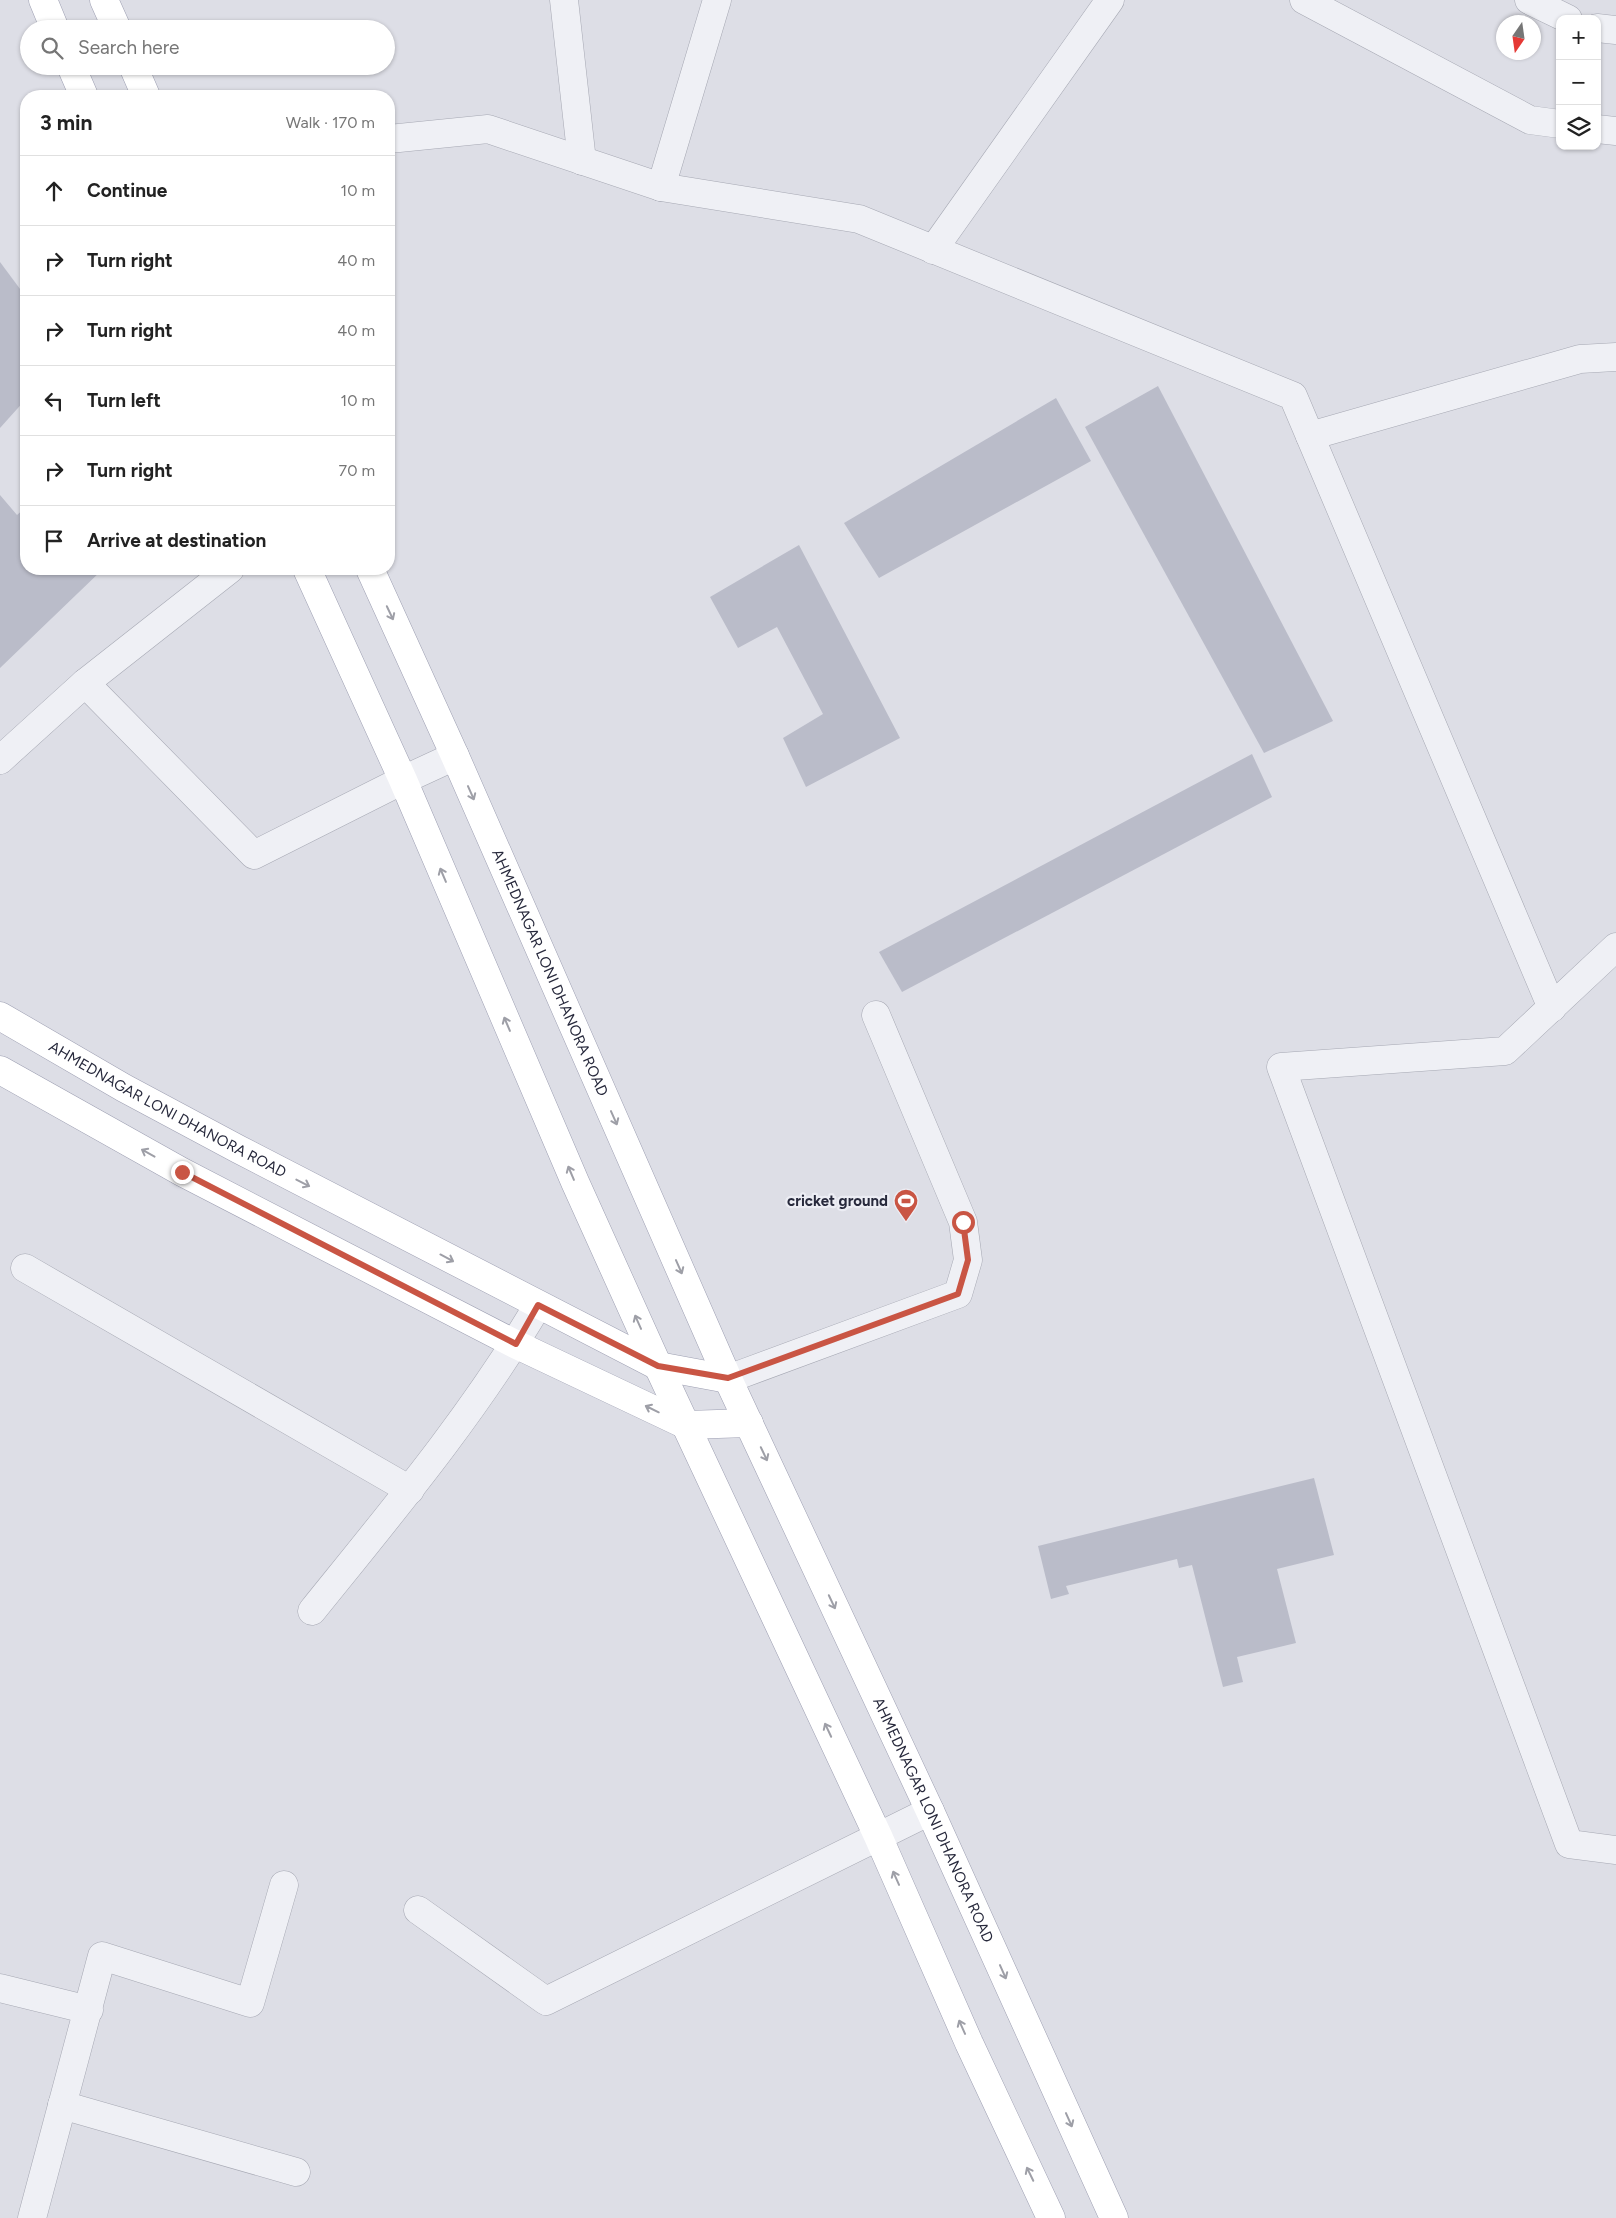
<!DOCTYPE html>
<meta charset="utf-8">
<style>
body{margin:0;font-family:Figtree,sans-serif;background:#f2f2f2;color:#222}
.controls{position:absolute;right:15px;top:15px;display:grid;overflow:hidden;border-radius:10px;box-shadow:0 1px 4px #0004}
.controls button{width:45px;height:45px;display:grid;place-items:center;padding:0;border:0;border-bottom:1px solid #e0e0e0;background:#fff;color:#222;font:25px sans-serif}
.compass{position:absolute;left:1496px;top:15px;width:45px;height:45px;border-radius:50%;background:#fff;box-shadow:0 1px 4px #0004;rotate:193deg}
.stop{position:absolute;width:15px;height:15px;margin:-11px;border:4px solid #c95544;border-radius:50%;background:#fff}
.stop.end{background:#c95544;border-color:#fff;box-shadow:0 1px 5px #0008}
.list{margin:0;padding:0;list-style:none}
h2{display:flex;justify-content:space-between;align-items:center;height:65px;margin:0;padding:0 20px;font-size:21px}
h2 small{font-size:16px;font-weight:400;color:#767676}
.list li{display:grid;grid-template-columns:32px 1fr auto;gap:15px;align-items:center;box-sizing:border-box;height:70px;padding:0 20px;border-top:1px solid #e0e0e0}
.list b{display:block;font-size:19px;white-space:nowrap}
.list em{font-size:16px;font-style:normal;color:#767676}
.icon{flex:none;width:28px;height:28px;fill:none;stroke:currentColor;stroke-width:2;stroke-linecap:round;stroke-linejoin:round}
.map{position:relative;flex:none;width:1616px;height:2218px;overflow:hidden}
.search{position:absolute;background:#fff;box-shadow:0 1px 4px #0004;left:20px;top:20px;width:375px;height:55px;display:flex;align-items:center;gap:12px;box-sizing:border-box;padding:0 18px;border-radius:28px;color:#767676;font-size:19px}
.panel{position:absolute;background:#fff;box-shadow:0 1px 4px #0004;left:20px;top:90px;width:375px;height:485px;border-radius:20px}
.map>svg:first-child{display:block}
</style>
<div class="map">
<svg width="1616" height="2218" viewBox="0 0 1616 2218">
<rect width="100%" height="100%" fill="#dddee6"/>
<g fill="#babcc9">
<path d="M0,262L26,297V399L0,428Z"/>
<path d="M1158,386L1333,721L1264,753L1085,427Z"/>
<path d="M1056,398L1091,461L879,578L844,523Z"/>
<path d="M0,495L17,515L26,507V569H103L0,668Z"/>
<path d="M799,545L900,738L806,787L783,738L823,714L777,627L738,648L710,597Z"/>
<path d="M1252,754L1272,797L902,992L879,952Z"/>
<path d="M1314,1478L1334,1555L1277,1569L1296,1643L1237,1657L1243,1682L1223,1687L1192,1565L1179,1568L1177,1559L1066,1586L1069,1594L1051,1599L1038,1546Z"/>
</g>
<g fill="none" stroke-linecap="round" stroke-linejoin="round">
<defs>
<g id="minor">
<path d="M564,0L582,161"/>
<path d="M1304,0L1530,120L1560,124"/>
<path d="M1529,0L1568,19"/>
<path d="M1597,28L1616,30"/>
<path d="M1597,129L1616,131"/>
<path d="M389,139L488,129L661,187L859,219L1293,396L1552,1008"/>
<path d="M661,187L717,0"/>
<path d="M933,250L1110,0"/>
<path d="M1310,436L1580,359L1616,357"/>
<path d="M85,683L254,855L403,780L455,756"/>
<path d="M0,760L85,683L230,569"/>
<path d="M1616,947L1505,1051L1281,1067L1569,1844L1616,1850"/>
<path d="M25,1268L410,1490"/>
<path d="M728,1379L958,1294L968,1260L963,1222L876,1015"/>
<path d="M312,1611C391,1513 474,1414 538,1305"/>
<path d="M418,1910L546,2001L930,1811"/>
<path d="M0,1988L89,2010"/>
<path d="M62,2105L296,2172"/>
<path d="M32,2218L102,1956L250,2003L284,1885"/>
</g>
<g id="major">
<path d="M43,0L55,29"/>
<path d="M104,0L117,29"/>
<path d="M71,66L84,96"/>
<path d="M133,66L146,96"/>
<path d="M307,569L403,780L575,1182L658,1366L878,1836L969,2043L1051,2218"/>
<path id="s1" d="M370,569L455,756L728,1379L930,1811L1114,2218"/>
<path id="s2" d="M0,1016L124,1088L238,1149L658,1366L728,1379"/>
<path d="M0,1070L182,1172L321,1244L515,1344L686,1425L749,1423"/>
</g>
</defs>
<use href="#minor" stroke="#a6a8b3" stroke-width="29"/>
<use href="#major" stroke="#9d9fb2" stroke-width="29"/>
<use href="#minor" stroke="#eff0f5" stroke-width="28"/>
<use href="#major" stroke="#fff" stroke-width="28"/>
</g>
<defs><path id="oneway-shaft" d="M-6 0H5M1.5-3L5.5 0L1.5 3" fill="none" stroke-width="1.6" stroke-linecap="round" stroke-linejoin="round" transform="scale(1.25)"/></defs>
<g stroke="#9e9fa7">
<use href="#oneway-shaft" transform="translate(390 613) rotate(65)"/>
<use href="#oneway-shaft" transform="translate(471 793) rotate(66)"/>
<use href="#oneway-shaft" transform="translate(443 875) rotate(-113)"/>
<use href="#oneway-shaft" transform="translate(507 1024) rotate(-113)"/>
<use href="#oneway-shaft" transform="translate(614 1118) rotate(66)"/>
<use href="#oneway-shaft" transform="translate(148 1153) rotate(-151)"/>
<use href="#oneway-shaft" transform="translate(571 1173) rotate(-113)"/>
<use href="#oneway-shaft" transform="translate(303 1183) rotate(27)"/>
<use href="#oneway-shaft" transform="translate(447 1258) rotate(28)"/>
<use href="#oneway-shaft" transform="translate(679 1267) rotate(66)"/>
<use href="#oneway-shaft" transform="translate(638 1322) rotate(-114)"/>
<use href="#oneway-shaft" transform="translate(652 1409) rotate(-154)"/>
<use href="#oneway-shaft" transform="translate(764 1454) rotate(65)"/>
<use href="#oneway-shaft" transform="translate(832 1602) rotate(65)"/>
<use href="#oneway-shaft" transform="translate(828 1730) rotate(-115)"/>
<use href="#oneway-shaft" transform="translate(896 1878) rotate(-114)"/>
<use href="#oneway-shaft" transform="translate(1003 1972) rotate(66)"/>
<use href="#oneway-shaft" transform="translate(962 2027) rotate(-114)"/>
<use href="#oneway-shaft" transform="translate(1069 2120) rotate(66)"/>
<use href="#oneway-shaft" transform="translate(1030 2174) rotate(-116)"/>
</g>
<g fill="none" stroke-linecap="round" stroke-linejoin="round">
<path stroke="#c95544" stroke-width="6" d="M182,1172L516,1344L538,1305L658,1366L728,1378L958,1294L968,1260L963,1222"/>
</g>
<defs>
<symbol id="stadium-pin" viewBox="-11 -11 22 30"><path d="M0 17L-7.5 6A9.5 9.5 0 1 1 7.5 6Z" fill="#c95544" stroke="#ecedf4"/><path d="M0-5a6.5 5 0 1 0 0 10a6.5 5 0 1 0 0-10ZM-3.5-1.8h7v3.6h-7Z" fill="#fff"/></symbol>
</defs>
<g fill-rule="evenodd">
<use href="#stadium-pin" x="892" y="1187" width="28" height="38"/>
</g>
<g text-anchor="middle" stroke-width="4.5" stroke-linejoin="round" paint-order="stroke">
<g font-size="15" fill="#27293c" stroke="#ecedf4">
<text dy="5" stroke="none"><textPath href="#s1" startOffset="442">AHMEDNAGAR LONI DHANORA ROAD</textPath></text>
<text dy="5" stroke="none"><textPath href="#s2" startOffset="192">AHMEDNAGAR LONI DHANORA ROAD</textPath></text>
<text dy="5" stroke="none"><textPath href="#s1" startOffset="1372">AHMEDNAGAR LONI DHANORA ROAD</textPath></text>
</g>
<g font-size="15" font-weight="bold" fill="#27293c" stroke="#ecedf4" text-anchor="end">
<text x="888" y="1206">cricket ground</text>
</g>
</g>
</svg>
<div class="controls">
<button>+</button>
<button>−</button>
<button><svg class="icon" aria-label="layers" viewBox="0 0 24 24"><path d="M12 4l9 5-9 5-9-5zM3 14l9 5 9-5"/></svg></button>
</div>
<svg class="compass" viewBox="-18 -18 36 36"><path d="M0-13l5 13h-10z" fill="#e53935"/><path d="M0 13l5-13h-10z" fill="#767676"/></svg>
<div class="stop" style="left:963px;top:1222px"></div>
<div class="stop end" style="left:182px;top:1172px"></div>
<div class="search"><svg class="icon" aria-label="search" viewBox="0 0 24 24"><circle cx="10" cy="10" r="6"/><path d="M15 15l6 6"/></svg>Search here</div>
<section class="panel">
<h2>3 min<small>Walk · 170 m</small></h2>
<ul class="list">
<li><svg class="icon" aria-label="ahead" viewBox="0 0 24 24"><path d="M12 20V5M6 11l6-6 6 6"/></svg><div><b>Continue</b></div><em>10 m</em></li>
<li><svg class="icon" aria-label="right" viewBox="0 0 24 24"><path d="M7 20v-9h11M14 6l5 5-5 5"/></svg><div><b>Turn right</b></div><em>40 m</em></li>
<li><svg class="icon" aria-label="right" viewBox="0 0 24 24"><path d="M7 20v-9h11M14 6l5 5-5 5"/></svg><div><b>Turn right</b></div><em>40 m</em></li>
<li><svg class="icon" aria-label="left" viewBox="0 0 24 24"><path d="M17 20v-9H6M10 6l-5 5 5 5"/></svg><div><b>Turn left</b></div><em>10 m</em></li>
<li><svg class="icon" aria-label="right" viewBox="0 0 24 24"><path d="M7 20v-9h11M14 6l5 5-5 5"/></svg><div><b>Turn right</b></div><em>70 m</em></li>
<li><svg class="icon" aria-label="arrive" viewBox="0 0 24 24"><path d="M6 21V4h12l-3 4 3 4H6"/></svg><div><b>Arrive at destination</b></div></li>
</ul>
</section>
</div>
